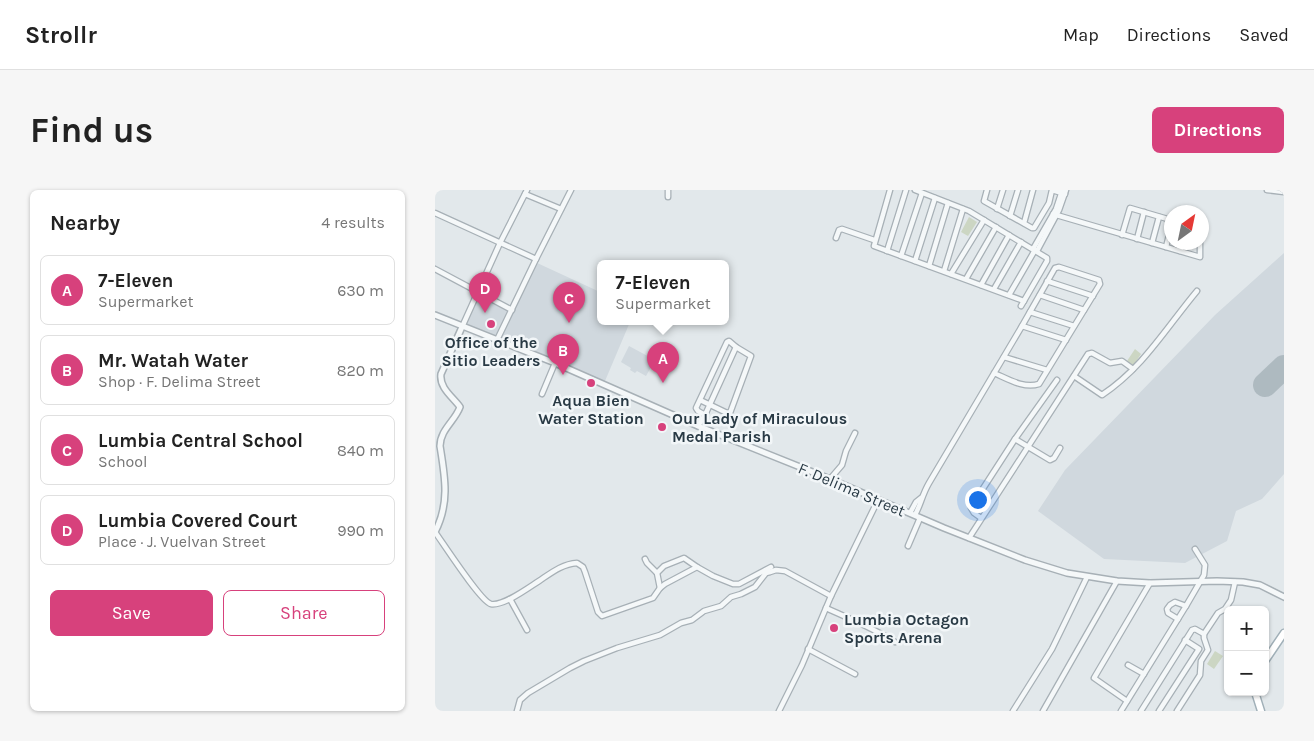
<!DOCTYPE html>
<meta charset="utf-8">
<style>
body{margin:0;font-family:Karla,sans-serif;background:#f6f6f6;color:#222}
.controls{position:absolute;right:15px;bottom:15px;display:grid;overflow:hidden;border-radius:8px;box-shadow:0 1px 4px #0004}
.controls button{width:45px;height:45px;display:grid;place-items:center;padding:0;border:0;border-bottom:1px solid #e0e0e0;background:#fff;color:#222;font:25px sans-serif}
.compass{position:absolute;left:729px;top:15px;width:45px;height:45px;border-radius:50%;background:#fff;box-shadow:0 1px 4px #0004;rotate:33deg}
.you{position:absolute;left:542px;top:309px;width:18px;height:18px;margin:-12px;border:4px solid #fff;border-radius:50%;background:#1a73e8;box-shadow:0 0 0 8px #1a73e833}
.badge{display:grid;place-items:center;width:32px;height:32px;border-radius:50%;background:#d7417c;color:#fff;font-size:16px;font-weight:700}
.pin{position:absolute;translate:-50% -41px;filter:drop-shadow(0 1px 2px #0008)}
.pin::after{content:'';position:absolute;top:26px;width:18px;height:15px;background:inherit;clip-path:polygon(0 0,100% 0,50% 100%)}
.popup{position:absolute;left:162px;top:70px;width:132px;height:65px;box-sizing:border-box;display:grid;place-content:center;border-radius:8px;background:#fff;filter:drop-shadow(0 1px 4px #0005);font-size:16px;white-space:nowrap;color:#767676}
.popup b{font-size:19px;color:#222}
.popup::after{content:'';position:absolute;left:50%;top:100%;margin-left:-10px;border:10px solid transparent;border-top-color:#fff}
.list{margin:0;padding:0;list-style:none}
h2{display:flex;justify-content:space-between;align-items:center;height:65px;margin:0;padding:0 20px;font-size:21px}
h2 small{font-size:16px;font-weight:400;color:#767676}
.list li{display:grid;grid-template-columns:32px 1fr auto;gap:15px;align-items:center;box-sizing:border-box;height:70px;margin:0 10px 10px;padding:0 10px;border:1px solid #e0e0e0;border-radius:8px}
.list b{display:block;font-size:19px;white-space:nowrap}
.list p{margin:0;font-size:16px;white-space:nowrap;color:#767676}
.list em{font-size:16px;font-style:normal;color:#767676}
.actions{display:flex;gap:10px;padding:15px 20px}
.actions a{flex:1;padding:11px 0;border:1px solid #d7417c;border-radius:8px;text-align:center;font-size:18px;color:#d7417c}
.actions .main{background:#d7417c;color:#fff}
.map{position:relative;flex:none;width:849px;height:521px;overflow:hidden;border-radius:8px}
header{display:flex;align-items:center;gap:30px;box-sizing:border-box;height:70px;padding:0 25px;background:#fff;border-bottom:1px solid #e0e0e0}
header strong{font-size:24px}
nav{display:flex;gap:28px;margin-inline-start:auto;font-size:18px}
.intro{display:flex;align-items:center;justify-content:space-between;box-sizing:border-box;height:120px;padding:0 30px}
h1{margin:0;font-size:35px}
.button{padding:12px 22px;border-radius:8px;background:#d7417c;color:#fff;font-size:18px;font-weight:700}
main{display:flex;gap:30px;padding:0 30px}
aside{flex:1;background:#fff;border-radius:8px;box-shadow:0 1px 4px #0004}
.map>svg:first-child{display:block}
</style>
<header>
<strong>Strollr</strong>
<nav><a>Map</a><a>Directions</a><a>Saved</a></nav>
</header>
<div class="intro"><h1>Find us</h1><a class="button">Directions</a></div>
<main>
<aside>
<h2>Nearby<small>4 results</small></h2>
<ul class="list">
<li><span class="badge">A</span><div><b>7-Eleven</b><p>Supermarket</p></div><em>630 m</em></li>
<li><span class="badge">B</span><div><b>Mr. Watah Water</b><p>Shop · F. Delima Street</p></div><em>820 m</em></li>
<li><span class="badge">C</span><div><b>Lumbia Central School</b><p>School</p></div><em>840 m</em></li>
<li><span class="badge">D</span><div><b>Lumbia Covered Court</b><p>Place · J. Vuelvan Street</p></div><em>990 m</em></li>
</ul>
<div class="actions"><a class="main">Save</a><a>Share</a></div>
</aside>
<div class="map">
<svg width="849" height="521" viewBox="0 0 849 521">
<rect width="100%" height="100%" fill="#e2e8eb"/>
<g fill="#d0d8de">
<path d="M849,63V284L827,309L801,321L792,351L750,373L669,369L603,321L630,280L780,125Z"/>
<path d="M100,72L165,102L166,132H195L170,191L66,148Z"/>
<path d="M44,104L75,120L61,148L30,135Z"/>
<path d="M194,156L220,170L211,186L202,181L200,183L195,180L196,178L186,172Z"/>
</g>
<g fill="#ccd6c3">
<path d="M534,27L542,32L533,46L526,42Z"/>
<path d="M700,159L706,164L698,176L692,171Z"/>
<path d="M780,461L788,466L779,479L772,474Z"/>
</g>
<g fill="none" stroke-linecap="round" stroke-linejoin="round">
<path stroke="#aebac0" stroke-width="24" d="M830,195L849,177"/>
<defs>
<g id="minor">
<path d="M233,0V7"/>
<path d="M455,0L439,56L589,111"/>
<path d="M480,0L534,21L612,68V71L586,116"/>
<path d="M552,0L549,11L597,38H599L614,13L617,0L630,4"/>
<path d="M832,0L849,2"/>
<path d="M90,4L126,19"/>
<path d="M562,19L568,0"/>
<path d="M0,23L101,69"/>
<path d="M618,24L765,67V52"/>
<path d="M575,26L583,0"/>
<path d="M589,33L598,0"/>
<path d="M687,45L695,18L736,30"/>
<path d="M401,48L404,40L407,39L439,50"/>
<path d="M702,49L709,22"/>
<path d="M717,53L724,27"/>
<path d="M731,57L736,37"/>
<path d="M598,59L621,19L627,1"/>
<path d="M452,61L471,0"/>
<path d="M602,61L624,20L631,0"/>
<path d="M745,61L748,52"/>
<path d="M466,66L487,3"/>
<path d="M480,71L500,8"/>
<path d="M494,76L513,13"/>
<path d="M0,79L77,120"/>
<path d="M509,81L528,19"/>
<path d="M516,84L549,30"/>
<path d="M531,89L561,37"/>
<path d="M612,91L658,106"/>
<path d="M546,95L574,45"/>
<path d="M559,99L586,52"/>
<path d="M574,105L600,60"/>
<path d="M605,105L649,120"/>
<path d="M595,122L639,136"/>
<path d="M587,136L631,150"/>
<path d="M27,137L65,53L92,0"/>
<path d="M62,150L101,69L136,0"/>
<path d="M569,167L612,180"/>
<path d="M639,186L667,205C708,178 731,138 762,101"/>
<path d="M107,204L120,173"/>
<path d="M265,210L292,223H295L316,166L301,157L294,151L292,152L261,218L263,221L270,225"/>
<path d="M263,236L270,225L301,157"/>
<path d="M580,249L615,270L619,268L625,258"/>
<path d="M395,289L407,275L411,261L420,243"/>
<path d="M475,323L481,312L486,308"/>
<path d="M480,325C486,314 487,305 494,293L587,136L620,78L624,77L664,90L665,94L604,194C589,199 573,189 559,183"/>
<path d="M546,328L539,323L536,318L538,314L580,249L622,190"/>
<path d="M0,342C8,353 46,412 56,414C69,416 93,398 104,391C116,383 127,374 142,373L148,377L150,382L163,422L167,426L218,408L225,398L230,394L262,377L278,386L298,394H304L336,377"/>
<path d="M534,348L653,164L657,163L675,173L687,171L698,179"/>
<path d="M473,356L485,328"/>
<path d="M210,369L212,373L222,383"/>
<path d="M225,398L222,383L229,376L249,368L262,377"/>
<path d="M75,409L92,440"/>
<path d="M391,418C415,429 439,438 460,452"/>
<path d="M743,429L733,423L732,419L735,415L740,412L751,416"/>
<path d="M373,459L420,484"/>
<path d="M693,475L709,484"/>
<path d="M692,511L659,488L715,393"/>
<path d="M82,521L85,510L93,503L135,478L149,471L182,458L225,445L246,433L257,430L269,421L286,416L296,407L306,404L320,397L331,383L335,382L341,380L350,381L396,406"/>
<path d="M344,521L367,475L396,406L443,310"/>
<path d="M578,521L617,459L652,387"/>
<path d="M608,521L682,391"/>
<path d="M686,521L751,416L769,385L770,375L760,359"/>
<path d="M706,521L757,440L760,439L769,444"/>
<path d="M724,521L764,459L750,450"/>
<path d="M742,521L765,485L766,471L773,460L769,448V444L783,423L790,419L796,410L800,392"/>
</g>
<g id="tertiary">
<path d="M0,125L120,173L263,236L395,289L509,338L590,370L632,383L682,391L715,393L782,391L808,392L825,395L849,407"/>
<path d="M0,342C15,313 10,287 5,256C5,240 20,231 25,217C18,207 4,198 6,184L27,137"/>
</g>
<g id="primary">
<path d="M830,471L849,443"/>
<path d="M820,502L826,521"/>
</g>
</defs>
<use href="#minor" stroke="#a7b0b6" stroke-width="7"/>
<use href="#tertiary" stroke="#a7b0b6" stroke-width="8"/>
<use href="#primary" stroke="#a1b0b8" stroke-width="9"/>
<use href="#minor" stroke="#f5f8f9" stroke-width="4.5"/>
<use href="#tertiary" stroke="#f5f8f9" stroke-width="5"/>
<use href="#primary" stroke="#fff" stroke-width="6"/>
</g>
<g fill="#d7417c" stroke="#f2f6f8" stroke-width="2">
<circle cx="56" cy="134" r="5"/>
<circle cx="156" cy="193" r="5"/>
<circle cx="227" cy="237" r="5"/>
<circle cx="399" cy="438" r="5"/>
</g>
<g text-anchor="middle" stroke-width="5" stroke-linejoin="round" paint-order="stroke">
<g font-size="16" font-weight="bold" fill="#293a45" stroke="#f2f6f8">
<text x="56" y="158">Office of the<tspan x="56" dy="18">Sitio Leaders</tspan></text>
<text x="156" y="216">Aqua Bien<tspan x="156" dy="18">Water Station</tspan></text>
<text x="237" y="234" text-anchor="start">Our Lady of Miraculous<tspan x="237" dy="18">Medal Parish</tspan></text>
<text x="409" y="435" text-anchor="start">Lumbia Octagon<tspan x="409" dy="18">Sports Arena</tspan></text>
</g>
<g font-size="16" fill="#293a45" stroke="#f2f6f8">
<text transform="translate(417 299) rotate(23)" y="6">F. Delima Street</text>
</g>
</g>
</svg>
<div class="controls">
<button>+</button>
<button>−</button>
</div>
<svg class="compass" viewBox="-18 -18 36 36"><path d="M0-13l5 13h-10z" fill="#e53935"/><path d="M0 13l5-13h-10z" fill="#767676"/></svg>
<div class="you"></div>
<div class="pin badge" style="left:228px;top:193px">A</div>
<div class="popup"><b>7-Eleven</b>Supermarket</div>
<div class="pin badge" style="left:128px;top:185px">B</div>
<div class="pin badge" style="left:134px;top:133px">C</div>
<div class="pin badge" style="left:50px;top:123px">D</div>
</div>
</main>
